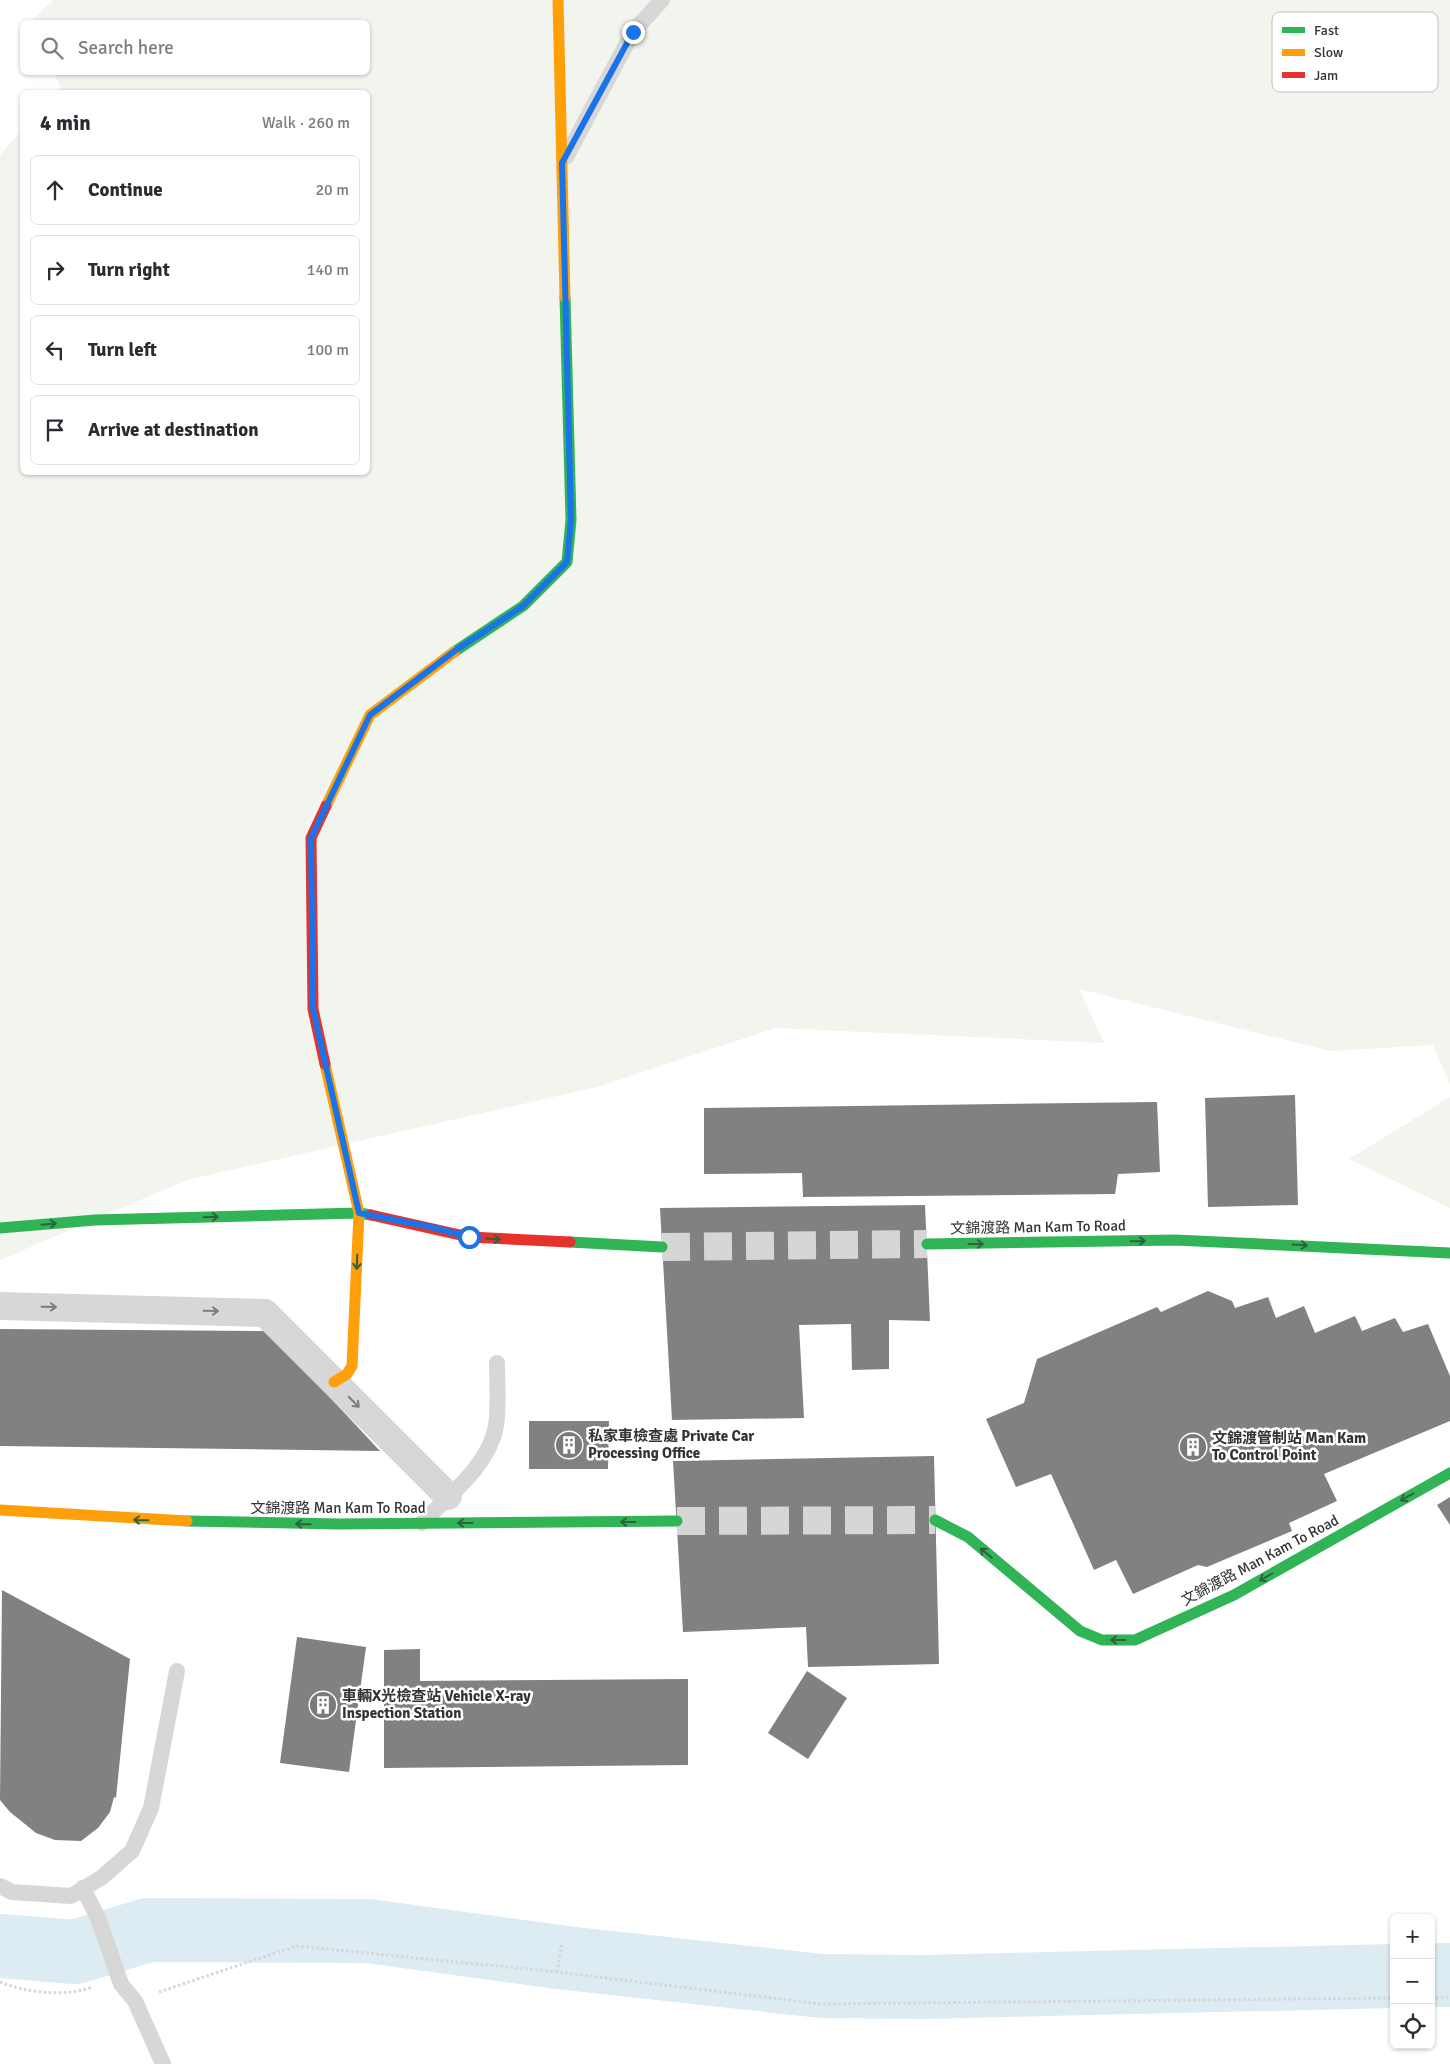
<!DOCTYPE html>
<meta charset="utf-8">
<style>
body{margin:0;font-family:Signika,"Noto Sans SC",sans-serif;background:#f2f2f3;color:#2b2b33}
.controls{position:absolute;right:15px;bottom:15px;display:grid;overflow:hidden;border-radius:8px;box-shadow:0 1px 4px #0004}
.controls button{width:45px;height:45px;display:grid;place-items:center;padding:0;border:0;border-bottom:1px solid #e1e1e2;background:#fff;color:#2b2b33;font:25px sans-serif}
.stop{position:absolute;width:15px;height:15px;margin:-11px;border:4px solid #1a73e8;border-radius:50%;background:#fff}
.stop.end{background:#1a73e8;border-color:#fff;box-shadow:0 1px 5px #0008}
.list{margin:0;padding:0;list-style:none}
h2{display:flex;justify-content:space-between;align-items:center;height:65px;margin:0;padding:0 20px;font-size:21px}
h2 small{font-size:16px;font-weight:400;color:#7c7c81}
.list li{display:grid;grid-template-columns:32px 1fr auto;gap:15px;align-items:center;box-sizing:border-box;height:70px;margin:0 10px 10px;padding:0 10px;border:1px solid #e1e1e2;border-radius:8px}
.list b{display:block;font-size:19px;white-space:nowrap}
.list em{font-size:16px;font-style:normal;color:#7c7c81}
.icon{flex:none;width:28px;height:28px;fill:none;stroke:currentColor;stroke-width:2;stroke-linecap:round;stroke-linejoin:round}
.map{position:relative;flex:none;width:1450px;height:2064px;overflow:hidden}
.search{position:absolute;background:#fff;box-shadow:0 1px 4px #0004;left:20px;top:20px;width:350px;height:55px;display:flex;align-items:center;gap:12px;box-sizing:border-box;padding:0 18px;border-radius:8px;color:#7c7c81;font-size:19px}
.panel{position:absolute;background:#fff;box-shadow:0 1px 4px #0004;left:20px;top:90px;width:350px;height:385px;border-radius:8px}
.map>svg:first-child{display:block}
</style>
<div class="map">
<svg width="1450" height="2064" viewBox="0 0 1450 2064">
<rect width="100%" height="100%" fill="#fff"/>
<g fill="#f1f5ed">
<path d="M53,0H1450V1084L1433,1045L1331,1051L1079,989L1104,1043L775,1028L597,1087L187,1180L0,1260V155L22,130V472H368V92H56L61,87L54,73L368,72V22H30Z"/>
<path d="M1450,1097V1208L1349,1159Z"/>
</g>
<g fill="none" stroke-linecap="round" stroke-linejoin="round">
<g stroke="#ddebf3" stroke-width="64">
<path d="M0,1946L75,1952L148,1930L368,1931L566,1958L822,1986L924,1987L1394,1976"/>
<path d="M1431,1975H1450"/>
</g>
</g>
<g fill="#818181">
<path d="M1295,1095L1298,1205L1208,1207L1205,1098Z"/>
<path d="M1157,1102L1160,1172L1118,1174L1115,1194L803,1197L802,1173L704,1174V1108Z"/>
<path d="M925,1205L930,1321L889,1320V1369L852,1370L851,1324L799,1325L804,1418L672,1420L660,1208Z"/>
<path d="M1208,1291L1232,1301L1235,1308L1268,1297L1276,1318L1304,1306L1315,1333L1355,1316L1362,1331L1395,1318L1403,1332L1428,1324L1450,1376V1421L1324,1474L1337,1501L1289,1523L1292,1531L1207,1567L1198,1565L1133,1594L1116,1560L1094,1570L1051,1474L1016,1487L986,1419L1024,1403L1037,1359L1157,1307L1161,1312Z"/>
<path d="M0,1329L268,1331L380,1451L0,1446Z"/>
<path d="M529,1421H609L608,1469H529Z"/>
<path d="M934,1456L939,1664L808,1667L806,1627L683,1632L673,1461Z"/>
<path d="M1450,1497V1525L1437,1505Z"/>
<path d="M2,1590L130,1659L116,1798L114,1797L110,1812L98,1828L81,1841L55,1840L36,1833L10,1812L0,1800Z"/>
<path d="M297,1637L366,1647L349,1772L280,1763Z"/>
<path d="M420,1649V1681L688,1679V1765L384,1768V1650Z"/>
<path d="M807,1671L847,1698L808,1759L768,1733Z"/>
</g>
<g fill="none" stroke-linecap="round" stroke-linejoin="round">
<g stroke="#d6d6d6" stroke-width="28" stroke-dasharray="28 14" stroke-linecap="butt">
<path d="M662,1247L927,1244"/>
<path d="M677,1521L935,1520"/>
</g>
<g stroke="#d6d6d6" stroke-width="3" stroke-dasharray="2.5 2.5" stroke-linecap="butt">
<path d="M557,1972L562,1943"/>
<path d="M0,1982C27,1993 65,1997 93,1987"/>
<path d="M159,1992L296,1946L557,1972L821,2004L1394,1998"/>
<path d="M1431,1998L1450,1997"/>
</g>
<g stroke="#d7d7d7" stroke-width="16">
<path d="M566,157L633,32L662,0"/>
<path d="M422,1523C449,1495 489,1466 496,1426C499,1406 497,1383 497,1363"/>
<path d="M0,1886L12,1892L71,1896L101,1878L132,1851L151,1808L177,1671"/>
<path d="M83,1888L98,1918L121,1984L135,2001L163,2064"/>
</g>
<path stroke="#d7d7d7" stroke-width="28" d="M0,1306L265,1313L448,1496"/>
<g stroke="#30b455" stroke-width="11">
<path d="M454,652L523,606L567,562L571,520L565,297"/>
<path d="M0,1228L95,1220L359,1213L371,1215"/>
<path d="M570,1242L662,1247"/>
<path d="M927,1244L1175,1240L1450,1253"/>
<path d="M935,1520L968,1537L1080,1631L1102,1640H1135L1234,1595L1450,1473"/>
<path d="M187,1521L338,1524L677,1521"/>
</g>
<g stroke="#ff9f0a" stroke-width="11">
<path d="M558,0L565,297"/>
<path d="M326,806L370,715L454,652"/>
<path d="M325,1064L359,1213L352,1366L347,1374L334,1382"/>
<path d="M0,1510L187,1521"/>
</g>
<g stroke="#e5322d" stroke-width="11">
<path d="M325,1064L313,1009L311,838L326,806"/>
<path d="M371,1215L469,1237L570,1242"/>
</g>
</g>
<defs><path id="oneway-shaft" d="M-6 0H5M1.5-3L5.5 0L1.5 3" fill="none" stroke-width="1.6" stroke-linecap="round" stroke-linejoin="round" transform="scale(1.25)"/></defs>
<g stroke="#32603f">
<use href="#oneway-shaft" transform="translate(211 1217) rotate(-2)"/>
<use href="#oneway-shaft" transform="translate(49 1224) rotate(-5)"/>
<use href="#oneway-shaft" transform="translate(493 1239) rotate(3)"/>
<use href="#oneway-shaft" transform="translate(1138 1241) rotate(-1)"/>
<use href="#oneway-shaft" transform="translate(976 1244)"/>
<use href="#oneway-shaft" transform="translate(1300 1245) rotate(3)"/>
<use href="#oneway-shaft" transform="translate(357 1262) rotate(92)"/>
<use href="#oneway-shaft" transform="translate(1407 1497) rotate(151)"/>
<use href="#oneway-shaft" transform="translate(141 1520) rotate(-179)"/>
<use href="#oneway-shaft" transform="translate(628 1522) rotate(180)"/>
<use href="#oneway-shaft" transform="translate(465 1523) rotate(180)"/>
<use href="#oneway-shaft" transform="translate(303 1524) rotate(-179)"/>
<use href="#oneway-shaft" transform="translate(986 1553) rotate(-141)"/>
<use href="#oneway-shaft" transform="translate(1266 1577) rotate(150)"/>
<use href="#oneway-shaft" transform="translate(1118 1640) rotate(-180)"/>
</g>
<g stroke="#7d7d7d">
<use href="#oneway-shaft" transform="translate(49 1307) rotate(1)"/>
<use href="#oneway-shaft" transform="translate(211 1311) rotate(1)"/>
<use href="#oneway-shaft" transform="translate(354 1402) rotate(45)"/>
</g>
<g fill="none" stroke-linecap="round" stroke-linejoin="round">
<path stroke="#1a73e8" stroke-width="6" d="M469,1237L431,1227L359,1213L313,1009L311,838L370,715L456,650L523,606L567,562L571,520L562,163L633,32"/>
</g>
<defs>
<symbol id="building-disc" viewBox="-11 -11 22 22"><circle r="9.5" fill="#7a7a7a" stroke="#fff"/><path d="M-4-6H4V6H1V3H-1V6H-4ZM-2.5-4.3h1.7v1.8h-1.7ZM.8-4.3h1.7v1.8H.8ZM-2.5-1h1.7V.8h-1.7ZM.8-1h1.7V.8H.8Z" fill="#fff"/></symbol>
</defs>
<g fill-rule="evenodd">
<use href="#building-disc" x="553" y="1429" width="32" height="32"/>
<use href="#building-disc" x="1177" y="1431" width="32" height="32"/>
<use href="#building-disc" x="307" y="1689" width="32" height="32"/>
</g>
<g text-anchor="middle" stroke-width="5" stroke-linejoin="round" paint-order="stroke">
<g font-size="15" fill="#333" stroke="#fff">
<text transform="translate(1038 1227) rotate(-1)" y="5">文錦渡路 Man Kam To Road</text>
<text x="338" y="1513">文錦渡路 Man Kam To Road</text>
<text transform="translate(1260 1560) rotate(-28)" y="5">文錦渡路 Man Kam To Road</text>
</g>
<g font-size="15" font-weight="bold" fill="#333" stroke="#fff" text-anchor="start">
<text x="588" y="1441">私家車檢查處 Private Car<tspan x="588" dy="17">Processing Office</tspan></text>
<text x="1212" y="1443">文錦渡管制站 Man Kam<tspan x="1212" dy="17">To Control Point</tspan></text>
<text x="342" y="1701">車輛X光檢查站 Vehicle X-ray<tspan x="342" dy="17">Inspection Station</tspan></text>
</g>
</g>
<rect x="1272" y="12" width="166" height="80" rx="8" fill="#fff" stroke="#c2c2c2" stroke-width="1"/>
<rect x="1282" y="27" width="23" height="6" fill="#30b455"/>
<rect x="1282" y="49" width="23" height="7" fill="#ff9f0a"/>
<rect x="1282" y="72" width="23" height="6" fill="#e5322d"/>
<g font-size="14" fill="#333">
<text x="1314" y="35">Fast</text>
<text x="1314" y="57">Slow</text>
<text x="1314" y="80">Jam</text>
</g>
</svg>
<div class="controls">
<button>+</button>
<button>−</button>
<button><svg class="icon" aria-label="locate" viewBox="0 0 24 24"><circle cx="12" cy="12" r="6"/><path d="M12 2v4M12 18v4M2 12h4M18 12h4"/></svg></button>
</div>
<div class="stop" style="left:469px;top:1237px"></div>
<div class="stop end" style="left:633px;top:32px"></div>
<div class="search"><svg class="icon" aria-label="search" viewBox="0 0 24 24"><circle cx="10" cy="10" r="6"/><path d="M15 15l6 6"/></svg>Search here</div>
<section class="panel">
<h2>4 min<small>Walk · 260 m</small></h2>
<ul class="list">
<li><svg class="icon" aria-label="ahead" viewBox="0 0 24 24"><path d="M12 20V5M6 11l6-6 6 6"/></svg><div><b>Continue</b></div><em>20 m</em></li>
<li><svg class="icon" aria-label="right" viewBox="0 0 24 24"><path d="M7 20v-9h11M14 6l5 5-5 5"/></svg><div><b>Turn right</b></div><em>140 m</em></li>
<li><svg class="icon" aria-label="left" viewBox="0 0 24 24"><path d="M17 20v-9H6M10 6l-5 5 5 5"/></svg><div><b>Turn left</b></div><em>100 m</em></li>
<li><svg class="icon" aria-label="arrive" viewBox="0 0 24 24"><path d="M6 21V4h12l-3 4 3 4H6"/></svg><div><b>Arrive at destination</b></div></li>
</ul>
</section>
</div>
